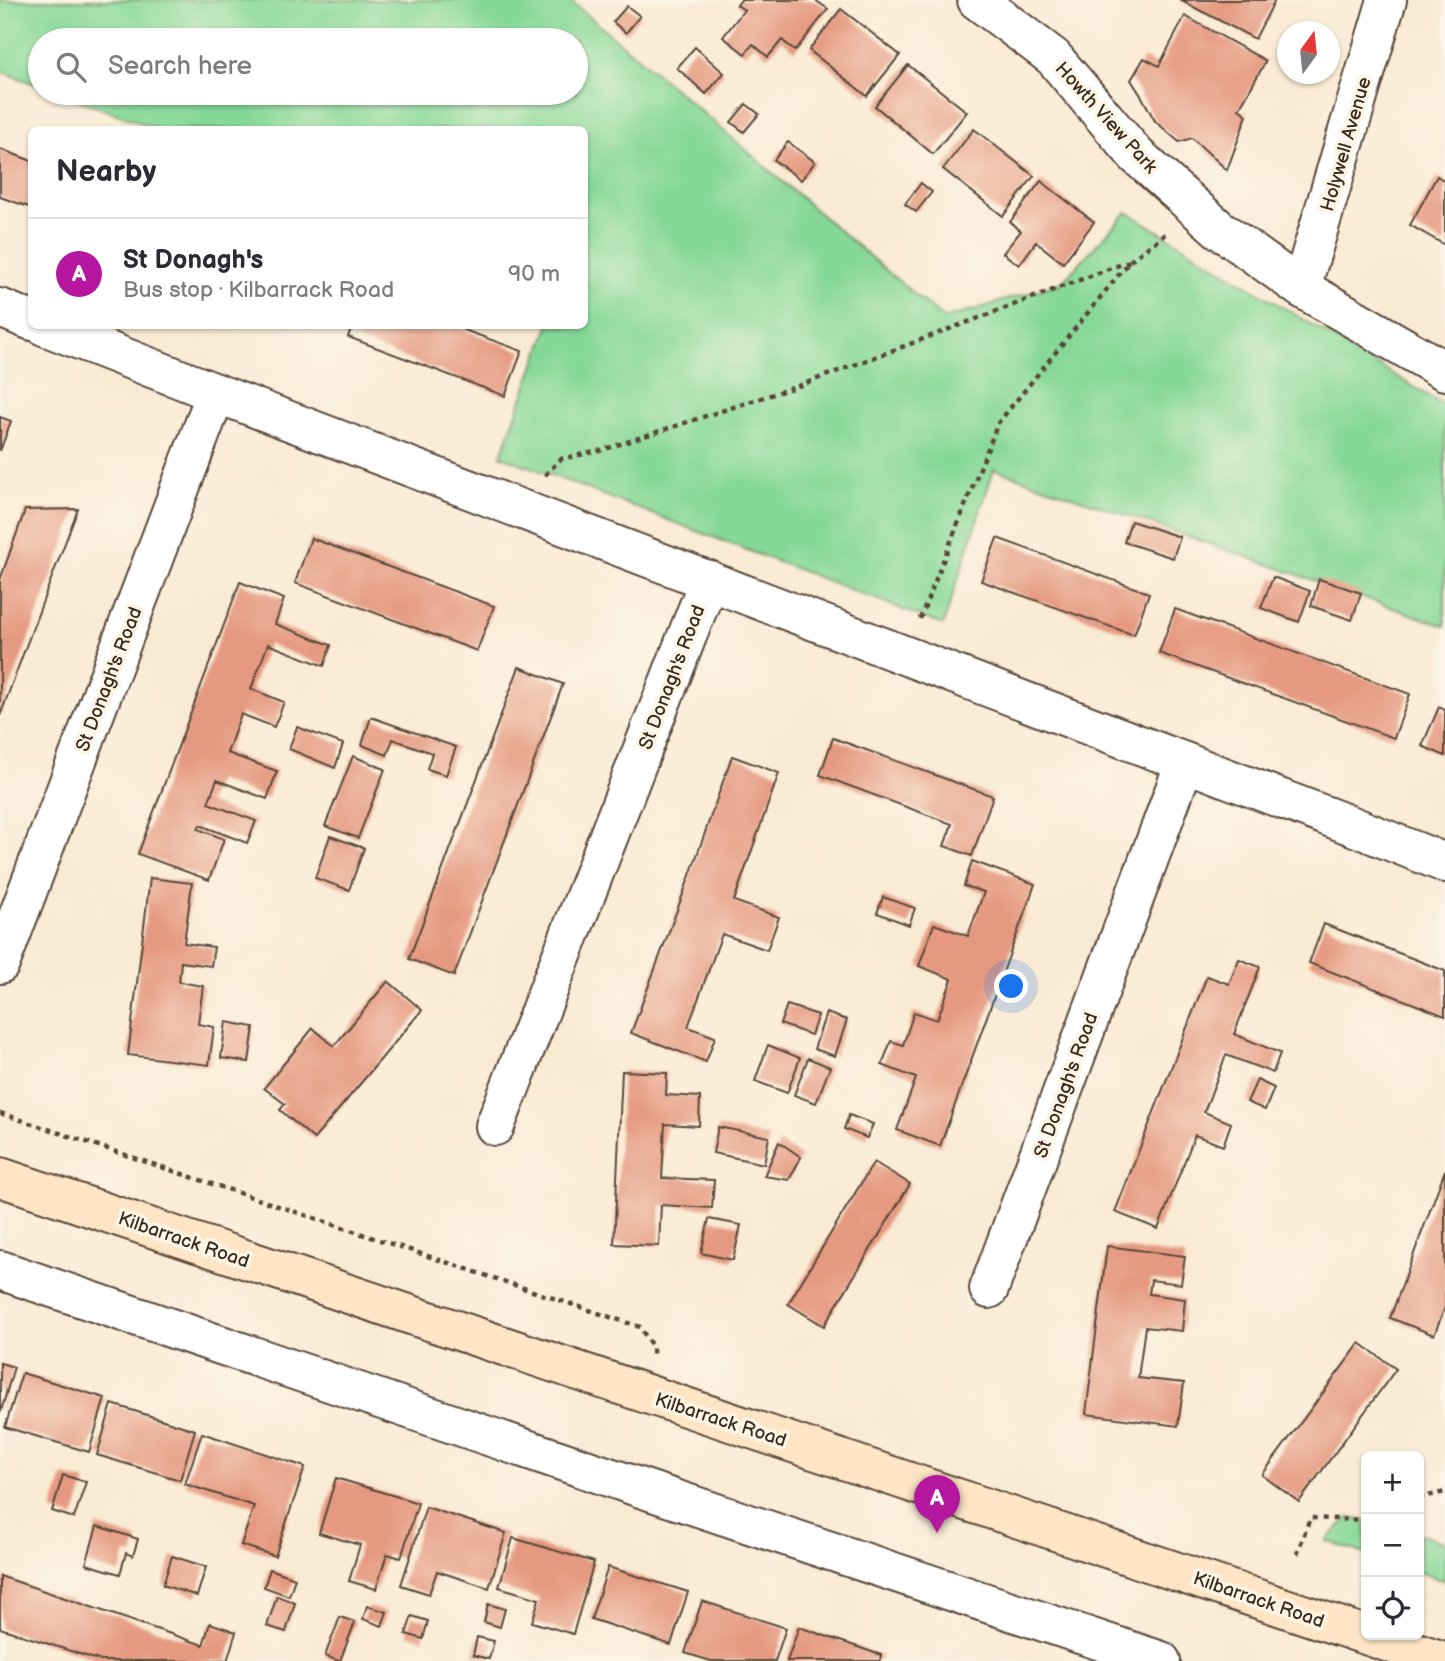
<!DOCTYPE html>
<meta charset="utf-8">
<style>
body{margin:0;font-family:"Balsamiq Sans",sans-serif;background:#f2f2f3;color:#2b2b33}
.controls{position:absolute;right:21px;bottom:21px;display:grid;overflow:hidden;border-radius:10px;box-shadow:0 2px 5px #0004}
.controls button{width:63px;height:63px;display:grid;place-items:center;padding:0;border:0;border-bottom:2px solid #e1e1e2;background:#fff;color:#2b2b33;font:35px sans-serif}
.compass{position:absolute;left:1277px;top:21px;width:63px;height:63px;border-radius:50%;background:#fff;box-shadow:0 2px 5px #0004;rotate:15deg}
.you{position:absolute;left:1012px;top:987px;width:24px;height:24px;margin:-18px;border:5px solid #fff;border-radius:50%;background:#1a73e8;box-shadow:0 0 0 10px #1a73e833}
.badge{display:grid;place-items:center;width:46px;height:46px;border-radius:50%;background:#b5179e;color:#fff;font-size:23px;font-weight:700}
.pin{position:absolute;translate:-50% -58px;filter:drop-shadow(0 2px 4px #0008)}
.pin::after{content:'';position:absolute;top:37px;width:24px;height:21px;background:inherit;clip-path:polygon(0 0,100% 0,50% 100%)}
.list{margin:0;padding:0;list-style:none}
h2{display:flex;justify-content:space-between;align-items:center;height:91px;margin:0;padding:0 28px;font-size:30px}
h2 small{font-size:23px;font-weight:400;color:#7c7c81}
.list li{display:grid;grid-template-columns:46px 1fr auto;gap:21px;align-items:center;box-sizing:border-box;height:112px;padding:0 28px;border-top:2px solid #e1e1e2}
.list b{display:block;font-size:26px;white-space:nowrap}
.list p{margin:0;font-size:23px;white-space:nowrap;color:#7c7c81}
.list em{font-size:23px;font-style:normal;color:#7c7c81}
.icon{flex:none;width:38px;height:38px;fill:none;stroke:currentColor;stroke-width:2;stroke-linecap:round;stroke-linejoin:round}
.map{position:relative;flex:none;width:1445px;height:1661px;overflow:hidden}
.search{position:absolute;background:#fff;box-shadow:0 2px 5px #0004;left:28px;top:28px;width:560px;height:77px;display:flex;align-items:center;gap:18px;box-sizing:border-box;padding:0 24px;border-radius:38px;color:#7c7c81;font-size:26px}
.panel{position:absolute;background:#fff;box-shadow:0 2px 5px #0004;left:28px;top:126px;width:560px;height:203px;border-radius:10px}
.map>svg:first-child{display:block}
</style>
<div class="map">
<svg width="1445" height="1661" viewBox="0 0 1445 1661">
<rect width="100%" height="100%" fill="#fcf5e5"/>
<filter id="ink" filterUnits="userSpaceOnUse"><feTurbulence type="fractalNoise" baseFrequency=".0143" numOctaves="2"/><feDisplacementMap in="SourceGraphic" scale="14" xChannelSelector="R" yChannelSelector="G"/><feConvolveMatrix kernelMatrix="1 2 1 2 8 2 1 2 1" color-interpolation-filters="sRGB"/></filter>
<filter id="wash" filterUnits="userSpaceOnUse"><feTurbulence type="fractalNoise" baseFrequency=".00686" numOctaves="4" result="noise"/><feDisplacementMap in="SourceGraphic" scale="28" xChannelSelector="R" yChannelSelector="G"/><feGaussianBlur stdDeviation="1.57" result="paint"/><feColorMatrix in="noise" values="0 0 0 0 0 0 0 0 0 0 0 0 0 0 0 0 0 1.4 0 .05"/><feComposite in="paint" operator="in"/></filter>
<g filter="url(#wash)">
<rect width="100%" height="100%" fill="#f9ead4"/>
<g fill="#86d898" stroke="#60815b" stroke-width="2">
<path d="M0,0H569C696,104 817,214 944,319L1061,283L1127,212L1445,406V626L994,469L943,625L501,456L549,326H584V130L158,129L59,93H576V40H40V86L0,71Z"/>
<path d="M1348,1518L1366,1521V1554L1326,1541Z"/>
<path d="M1419,1534L1445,1543V1581L1419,1572Z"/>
</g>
<g id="blocks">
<g fill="#e59980">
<path d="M741,0H815L828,9L795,51L782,40L768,57L753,44L745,54L723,37L744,10L737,5Z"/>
<path d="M1180,0H1275L1255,39Z"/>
<path d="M627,6L640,16L626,33L613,22Z"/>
<path d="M841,9L900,55L867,96L809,50Z"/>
<path d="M1185,16L1266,61L1239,109L1247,115L1227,170L1192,138L1179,142L1155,121L1142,97L1131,80L1144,58L1159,66Z"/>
<path d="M695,47L724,73L706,94L677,68Z"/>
<path d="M908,65L967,112L933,154L875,106Z"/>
<path d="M746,104L759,114L744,132L731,122Z"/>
<path d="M974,129L1034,176L1003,216L943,169Z"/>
<path d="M788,142L815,162L801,180L774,160Z"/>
<path d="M0,149L32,161V208L0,197Z"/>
<path d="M1437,176L1445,181V245L1410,225Z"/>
<path d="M1041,181L1094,222L1063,263L1036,242L1019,265L1003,253L1021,231L1010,222Z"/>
<path d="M921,183L932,192L916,212L905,204Z"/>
<path d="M352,326H453L522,351L505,396L348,337Z"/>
<path d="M0,417L11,421L0,451Z"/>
<path d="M78,509L47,590L0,716V580L25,510Z"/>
<path d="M1131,521L1180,537L1173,558L1124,542Z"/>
<path d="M311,538L494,606L477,651L295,583Z"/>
<path d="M997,538L1149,593L1134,635L981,581Z"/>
<path d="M1273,577L1310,591L1299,622L1261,608Z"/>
<path d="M1319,579L1361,593L1352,620L1311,606Z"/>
<path d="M240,582L284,599L275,624L331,645L324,666L268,644L251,689L284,702L274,727L241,714L227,753L277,771L267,799L217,780L208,803L256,821L247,843L200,825L198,829L224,839L209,880L138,854Z"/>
<path d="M1175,609L1410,694L1394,738L1159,653Z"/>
<path d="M519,667L563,684L454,976L409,959Z"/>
<path d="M1439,707L1445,710V756L1422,746Z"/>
<path d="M371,717L456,747L446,775L427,769L432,753L393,739L387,755L362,745Z"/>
<path d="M297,727L343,744L335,768L289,749Z"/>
<path d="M833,738L993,796L972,856L944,846L952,824L820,775Z"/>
<path d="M353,756L385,769L358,838L325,826Z"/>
<path d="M732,756L779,773L734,901L779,917L767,950L722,934L688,1027L715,1037L706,1062L631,1033L689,878Z"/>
<path d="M330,836L364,848L349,890L315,878Z"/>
<path d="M972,861L1035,884L940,1146L897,1130L916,1078L882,1065L891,1041L903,1045L914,1012L937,1020L952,979L919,966L934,924L968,936L984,892L964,886Z"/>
<path d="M150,878L192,883L184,943L214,947L211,966L181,962L179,982L203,986L198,1024L214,1027L209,1065L128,1055Z"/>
<path d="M883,897L915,908L909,925L877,913Z"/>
<path d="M1324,924L1445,971V1016L1309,963Z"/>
<path d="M1239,959L1260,967L1234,1034L1280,1053L1273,1073L1226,1055L1204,1112L1231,1123L1223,1146L1195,1135L1158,1229L1115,1212L1207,976L1229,984Z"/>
<path d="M388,981L422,1010L314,1139L280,1110L285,1104L264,1088L313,1028L334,1046Z"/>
<path d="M787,1005L818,1015L811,1035L780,1024Z"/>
<path d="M826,1013L847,1020L835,1056L814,1049Z"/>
<path d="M226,1022L254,1027L249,1062L221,1058Z"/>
<path d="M768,1045L800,1058L787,1093L755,1081Z"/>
<path d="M808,1058L830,1067L816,1103L794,1095Z"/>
<path d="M622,1071L667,1073L666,1095L700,1097L699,1126L665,1124L662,1178L714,1180L712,1208L661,1205L659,1246L614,1244Z"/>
<path d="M1257,1080L1274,1088L1265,1110L1247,1102Z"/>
<path d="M849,1115L873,1124L867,1138L844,1129Z"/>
<path d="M718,1127L769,1137L764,1164L713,1153Z"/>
<path d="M779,1142L801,1157L789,1180L764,1176Z"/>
<path d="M874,1162L910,1184L824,1326L788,1304Z"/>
<path d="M1445,1170V1307L1434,1335L1390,1318Z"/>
<path d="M709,1219L741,1225L733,1260L701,1253Z"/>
<path d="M1107,1246L1185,1256L1181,1284L1151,1280L1149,1294L1185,1299L1182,1331L1145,1327L1138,1378L1184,1383L1178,1426L1086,1414Z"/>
<path d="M1360,1343L1396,1369L1299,1502L1262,1475Z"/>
<path d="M0,1363L14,1367L1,1411L0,1410Z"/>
<path d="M22,1373L105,1398L89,1452L5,1427Z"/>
<path d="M112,1404L195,1430L180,1480L97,1455Z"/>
<path d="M202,1433L305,1467L275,1556L241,1545L254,1506L185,1484Z"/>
<path d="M63,1475L86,1482L74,1518L52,1511Z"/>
<path d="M336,1478L418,1503L401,1558L387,1554L376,1589L349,1581L360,1545L319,1533Z"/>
<path d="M426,1507L506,1533L489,1588L437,1571L429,1594L401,1585Z"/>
<path d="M97,1526L138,1539L133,1556L126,1553L120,1574L86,1564Z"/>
<path d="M513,1538L594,1562L573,1634L532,1622L539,1599L499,1587Z"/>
<path d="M172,1556L206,1567L197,1596L163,1585Z"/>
<path d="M608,1567L688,1592L671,1645L591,1619Z"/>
<path d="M270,1569L295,1578L289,1596L264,1587Z"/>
<path d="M0,1576L203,1645L210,1623L236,1632L227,1661H101L0,1628Z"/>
<path d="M277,1596L295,1603L286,1632L267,1626Z"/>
<path d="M702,1601L786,1628L775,1661H711L685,1653Z"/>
<path d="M488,1604L505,1609L500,1627L484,1622Z"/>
<path d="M367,1606L387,1612L382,1626L363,1619Z"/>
<path d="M412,1616L428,1621L423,1639L406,1634Z"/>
<path d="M340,1617L355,1622L340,1661H339L325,1656Z"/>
<path d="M799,1627L881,1655L880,1661H787Z"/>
<path d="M477,1637L494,1641L489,1659L473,1655Z"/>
</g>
</g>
</g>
<g filter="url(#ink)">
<use href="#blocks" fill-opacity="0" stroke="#584739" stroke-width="2"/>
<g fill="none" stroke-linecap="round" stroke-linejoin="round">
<defs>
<g id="minor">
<path d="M977,0L1053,57L1136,155L1219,229L1301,288L1445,371"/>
<path d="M1301,288L1387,0"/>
<path d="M0,308L32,321"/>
<path d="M44,326L216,393L1350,825L1445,863"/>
<path d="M0,964L216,393"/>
<path d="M495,1126L709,580"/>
<path d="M0,1270L647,1490L1161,1661"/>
<path d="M989,1289L1185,762"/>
</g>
<path id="secondary" d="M0,1177L1443,1661"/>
</defs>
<use href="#minor" stroke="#584739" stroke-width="42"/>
<use href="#secondary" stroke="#584739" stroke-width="42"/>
<g stroke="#584739" stroke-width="4.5" stroke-dasharray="5 5" stroke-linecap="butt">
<path d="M545,475L561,459L602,450L801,385L1130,261"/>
<path d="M920,619L998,423L1130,261L1165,234"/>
<path d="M0,1113L640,1327L653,1348V1354"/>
<path d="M1419,1498L1445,1492"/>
<path d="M1297,1554L1310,1518L1361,1520L1366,1516"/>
</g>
<use href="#minor" stroke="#fff" stroke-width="38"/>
<use href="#secondary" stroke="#fde5c5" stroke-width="38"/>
</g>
</g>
<g text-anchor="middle" stroke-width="7" stroke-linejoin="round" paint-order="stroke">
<g font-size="19" fill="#3b2a1e" stroke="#fcf5e5">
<text transform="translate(1107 117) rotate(48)" y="7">Howth View Park</text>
<text transform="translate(1345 144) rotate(-74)" y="7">Holywell Avenue</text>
<text transform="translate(671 677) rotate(-69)" y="7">St Donagh's Road</text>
<text transform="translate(108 679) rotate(-69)" y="7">St Donagh's Road</text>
<text transform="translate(1065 1085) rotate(-70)" y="7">St Donagh's Road</text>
<text transform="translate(184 1239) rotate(19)" y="7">Kilbarrack Road</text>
<text transform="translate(721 1419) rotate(18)" y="7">Kilbarrack Road</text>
<text transform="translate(1259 1599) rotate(19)" y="7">Kilbarrack Road</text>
</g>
</g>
</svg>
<div class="controls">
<button>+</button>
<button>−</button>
<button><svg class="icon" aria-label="locate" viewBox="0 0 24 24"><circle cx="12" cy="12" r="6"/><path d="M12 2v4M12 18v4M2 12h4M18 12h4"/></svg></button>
</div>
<svg class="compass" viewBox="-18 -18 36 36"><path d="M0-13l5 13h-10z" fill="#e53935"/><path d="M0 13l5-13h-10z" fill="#7c7c81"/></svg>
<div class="you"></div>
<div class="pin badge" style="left:937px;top:1533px">A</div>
<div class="search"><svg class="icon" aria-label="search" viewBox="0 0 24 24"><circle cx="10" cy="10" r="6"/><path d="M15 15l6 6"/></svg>Search here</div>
<section class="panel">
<h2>Nearby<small></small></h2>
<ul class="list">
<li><span class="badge">A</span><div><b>St Donagh's</b><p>Bus stop · Kilbarrack Road</p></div><em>90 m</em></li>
</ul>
</section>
</div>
